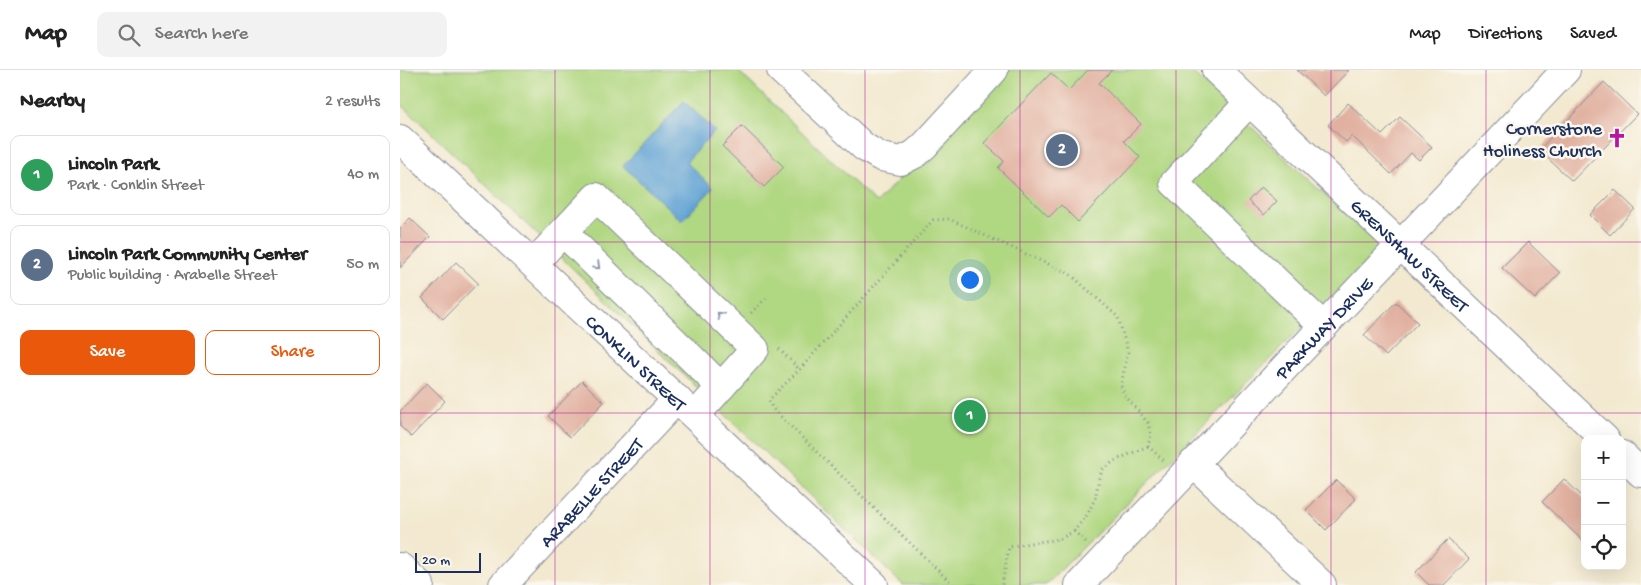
<!DOCTYPE html>
<meta charset="utf-8">
<style>
body{margin:0;font-family:"Gochi Hand",sans-serif;background:#f2f2f2;color:#222}
.controls{position:absolute;right:15px;bottom:15px;display:grid;overflow:hidden;border-radius:10px;box-shadow:0 5px 20px #0002}
.controls button{width:45px;height:45px;display:grid;place-items:center;padding:0;border:0;border-bottom:1px solid #e0e0e0;background:#fff;color:#222;font:25px sans-serif}
.scale{position:absolute;left:15px;bottom:12px;width:66px;box-sizing:border-box;padding-left:5px;border:2px solid #1b2f5e;border-top:0;font-size:14px;line-height:18px;white-space:nowrap;color:#1b2f5e;-webkit-text-stroke:4px #fbf7ec;paint-order:stroke}
.you{position:absolute;left:569px;top:209px;width:18px;height:18px;margin:-12px;border:4px solid #fff;border-radius:50%;background:#1a73e8;box-shadow:0 0 0 8px #1a73e833}
.badge{display:grid;place-items:center;width:32px;height:32px;border-radius:50%;background:#ea580c;color:#fff;font-size:16px;font-weight:700}
.pin{position:absolute;translate:-50% -50%;border:2px solid #fff;box-shadow:0 1px 5px #0006}
.list{margin:0;padding:0;list-style:none}
h2{display:flex;justify-content:space-between;align-items:center;height:65px;margin:0;padding:0 20px;font-size:21px}
h2 small{font-size:16px;font-weight:400;color:#767676}
.list li{display:grid;grid-template-columns:32px 1fr auto;gap:15px;align-items:center;box-sizing:border-box;height:80px;margin:0 10px 10px;padding:0 10px;border:1px solid #e0e0e0;border-radius:10px}
.list b{display:block;font-size:19px;white-space:nowrap}
.list p{margin:0;font-size:16px;white-space:nowrap;color:#767676}
.list em{font-size:16px;font-style:normal;color:#767676}
.actions{display:flex;gap:10px;padding:15px 20px}
.actions a{flex:1;padding:11px 0;border:1px solid #ea580c;border-radius:10px;text-align:center;font-size:18px;color:#ea580c}
.actions .main{background:#ea580c;color:#fff}
.icon{flex:none;width:28px;height:28px;fill:none;stroke:currentColor;stroke-width:2;stroke-linecap:round;stroke-linejoin:round}
.map{position:relative;flex:none;width:1241px;height:515px;overflow:hidden}
header{display:flex;align-items:center;gap:30px;box-sizing:border-box;height:70px;padding:0 25px;background:#fff;border-bottom:1px solid #e0e0e0}
header strong{font-size:24px}
nav{display:flex;gap:28px;margin-inline-start:auto;font-size:18px}
.search{width:350px;height:45px;background:#f2f2f2;display:flex;align-items:center;gap:12px;box-sizing:border-box;padding:0 18px;border-radius:10px;color:#767676;font-size:19px}
main{display:flex}
aside{flex:1;background:#fff}
.map>svg:first-child{display:block}
</style>
<header>
<strong>Map</strong>
<div class="search"><svg class="icon" aria-label="search" viewBox="0 0 24 24"><circle cx="10" cy="10" r="6"/><path d="M15 15l6 6"/></svg>Search here</div>
<nav><a>Map</a><a>Directions</a><a>Saved</a></nav>
</header>
<main>
<aside>
<h2>Nearby<small>2 results</small></h2>
<ul class="list">
<li><span class="badge" style="background:#2e9e5b">1</span><div><b>Lincoln Park</b><p>Park · Conklin Street</p></div><em>40 m</em></li>
<li><span class="badge" style="background:#5c6f8a">2</span><div><b>Lincoln Park Community Center</b><p>Public building · Arabelle Street</p></div><em>50 m</em></li>
</ul>
<div class="actions"><a class="main">Save</a><a>Share</a></div>
</aside>
<div class="map">
<svg width="1241" height="515" viewBox="0 0 1241 515">
<rect width="100%" height="100%" fill="#fbf7ec"/>
<filter id="ink" filterUnits="userSpaceOnUse"><feTurbulence type="fractalNoise" baseFrequency=".02" numOctaves="2"/><feDisplacementMap in="SourceGraphic" scale="10" xChannelSelector="R" yChannelSelector="G"/><feConvolveMatrix kernelMatrix="1 2 1 2 8 2 1 2 1" color-interpolation-filters="sRGB"/></filter>
<filter id="wash" filterUnits="userSpaceOnUse"><feTurbulence type="fractalNoise" baseFrequency=".0096" numOctaves="4" result="noise"/><feDisplacementMap in="SourceGraphic" scale="20" xChannelSelector="R" yChannelSelector="G"/><feGaussianBlur stdDeviation="1.12" result="paint"/><feColorMatrix in="noise" values="0 0 0 0 0 0 0 0 0 0 0 0 0 0 0 0 0 1.4 0 .05"/><feComposite in="paint" operator="in"/></filter>
<g filter="url(#wash)">
<rect width="100%" height="100%" fill="#f3e9d0"/>
<path fill="#b0d781" stroke="#668370" d="M0,0H337L476,133L603,0H790L981,177L646,515H503L0,33Z"/>
<path fill="#60a3d4" stroke="#3e6999" d="M284,31L315,61L286,92L313,118L282,151L223,96Z"/>
<g id="blocks">
<g fill="#e1b0a0">
<path d="M688,0H712L699,13L741,54L724,71L740,87L678,152L661,135L649,147L598,98L604,91L584,73L651,3L669,20Z"/>
<path d="M897,0H949L924,26Z"/>
<path d="M1204,12L1237,44L1172,111L1139,80Z"/>
<path d="M948,33L982,65L1000,47L1032,77L1019,90L1011,83L991,104L952,66L946,72L928,55Z"/>
<path d="M342,56L384,97L364,117L322,76Z"/>
<path d="M861,117L877,131L864,145L848,131Z"/>
<path d="M1215,120L1235,139L1210,165L1190,145Z"/>
<path d="M10,148L30,167L0,198V158Z"/>
<path d="M1128,172L1160,203L1135,229L1102,198Z"/>
<path d="M56,192L78,213L43,249L22,228Z"/>
<path d="M996,232L1018,253L986,286L964,265Z"/>
<path d="M182,311L204,332L170,367L148,346Z"/>
<path d="M27,313L45,331L11,367L0,356V341Z"/>
<path d="M1164,409L1185,429V473L1142,432Z"/>
<path d="M936,410L956,429L926,460L906,440Z"/>
<path d="M1048,469L1069,489L1044,515H1029L1016,502Z"/>
</g>
</g>
</g>
<g filter="url(#ink)">
<use href="#blocks" fill-opacity="0" stroke="#878c97" stroke-width="1"/>
<g fill="none" stroke-linecap="round" stroke-linejoin="round">
<defs>
<g id="minor">
<path d="M381,0L464,77L481,87L501,91L515,84L525,75L594,0"/>
<path id="s1" d="M816,0L1205,369"/>
<path d="M849,32L774,113L923,256"/>
<path id="s2" d="M0,69L474,515"/>
<path d="M163,162L321,317"/>
<path d="M133,194L196,127L355,279L295,346"/>
<path d="M1222,385L1241,403"/>
<path d="M793,393L922,515"/>
<path d="M0,497L20,515"/>
<path id="s3" d="M103,515L277,329"/>
<path id="s4" d="M679,515L1166,0"/>
</g>
</defs>
<use href="#minor" stroke="#878c97" stroke-width="30"/>
<g stroke="#878c97" stroke-width="3" stroke-dasharray="1 4" stroke-linecap="butt">
<path d="M351,243L367,227"/>
<path d="M379,279L399,299"/>
<path d="M748,376L764,391"/>
<path d="M674,461L686,472"/>
<path d="M553,515L372,338L369,330L400,299L533,150L549,149L670,204L718,247L728,282L721,315L724,324L748,353L751,365L748,376L716,390L703,399L699,408L695,429L687,445L674,461L660,469L623,474L609,477L602,515"/>
</g>
<use href="#minor" stroke="#fff" stroke-width="28"/>
</g>
<defs><path id="oneway-chevron" d="M-2-3.5L2.5 0L-2 3.5" fill="none" stroke-width="1.6" stroke-linecap="round" stroke-linejoin="round" transform="scale(1.25)"/></defs>
<g stroke="#8d97ae">
<use href="#oneway-chevron" transform="translate(197 196) rotate(44)"/>
<use href="#oneway-chevron" transform="translate(320 245) rotate(-136)"/>
</g>
</g>
<path fill="none" stroke="#b5179e" stroke-width="1" stroke-opacity="0.55" d="M155,0V515M310,0V515M465,0V515M620,0V515M776,0V515M931,0V515M1086,0V515M0,172H1241M0,343H1241"/>
<defs>
<symbol id="church-bare" viewBox="-9 -9 18 18"><path d="M-1.2-6h2.4v3.5h3.3v2.4h-3.3V6h-2.4V-.1h-3.3v-2.4h3.3Z" fill="#b5179e" stroke="#fbf7ec" stroke-width="2.5" paint-order="stroke"/></symbol>
</defs>
<g fill-rule="evenodd">
<use href="#church-bare" x="1203" y="54" width="28" height="28"/>
</g>
<g text-anchor="middle" stroke-width="5" stroke-linejoin="round" paint-order="stroke">
<g font-size="19" fill="#1b2f5e" stroke="#fbf7ec" text-anchor="end">
<text x="1202" y="64">Cornerstone<tspan x="1202" dy="22">Holiness Church</tspan></text>
</g>
<g font-size="19" fill="#1b2f5e" stroke="#fbf7ec">
<text dy="7" stroke="none"><textPath href="#s1" startOffset="268">GRENSHAW STREET</textPath></text>
<text dy="7" stroke="none"><textPath href="#s4" startOffset="355">PARKWAY DRIVE</textPath></text>
<text dy="7" stroke="none"><textPath href="#s2" startOffset="325">CONKLIN STREET</textPath></text>
<text dy="7" stroke="none"><textPath href="#s3" startOffset="128">ARABELLE STREET</textPath></text>
</g>
</g>
</svg>
<div class="controls">
<button>+</button>
<button>−</button>
<button><svg class="icon" aria-label="locate" viewBox="0 0 24 24"><circle cx="12" cy="12" r="6"/><path d="M12 2v4M12 18v4M2 12h4M18 12h4"/></svg></button>
</div>
<div class="scale">20 m</div>
<div class="you"></div>
<div class="pin badge" style="left:570px;top:346px;background:#2e9e5b">1</div>
<div class="pin badge" style="left:662px;top:80px;background:#5c6f8a">2</div>
</div>
</main>
